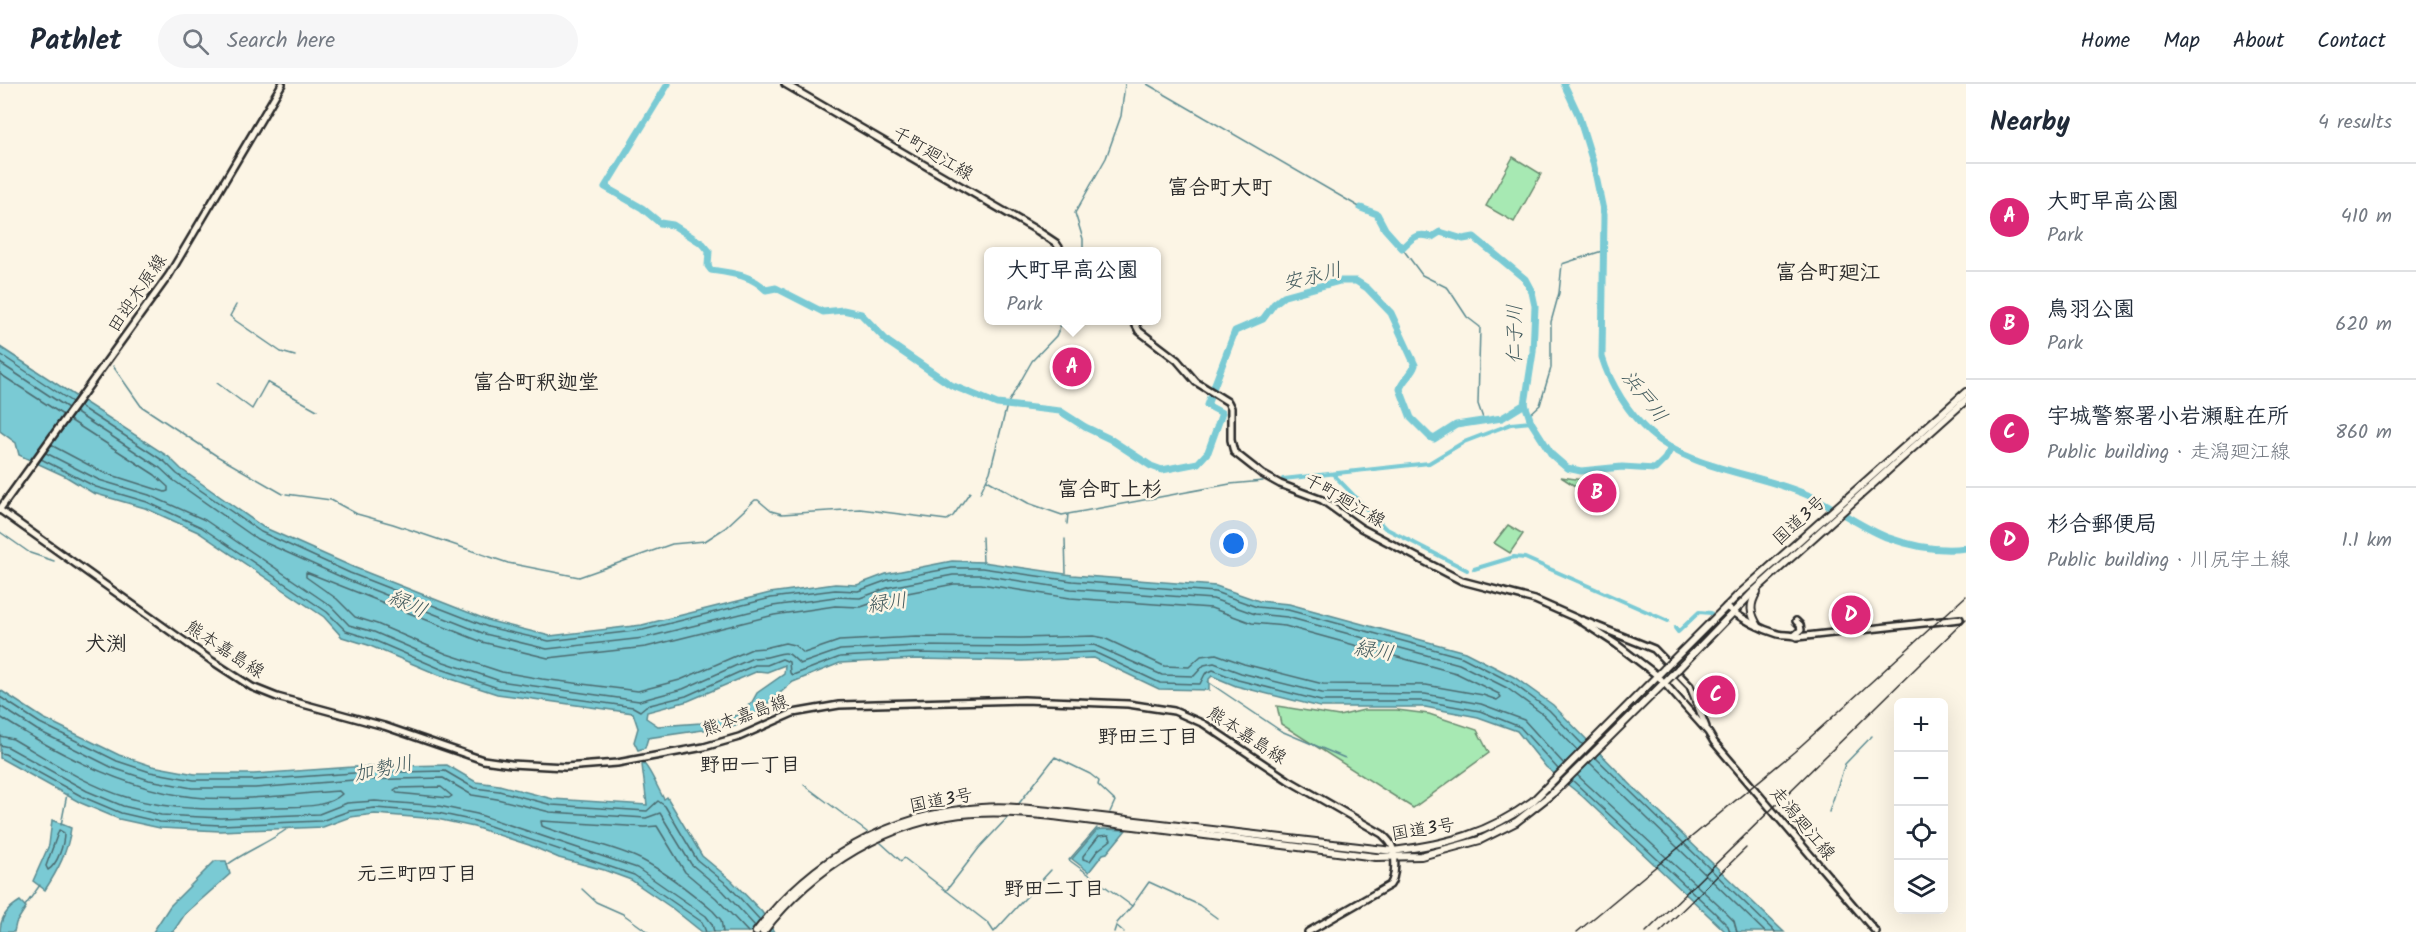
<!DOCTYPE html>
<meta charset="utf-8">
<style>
body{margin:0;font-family:Kalam,"Klee One",sans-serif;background:#f6f6f7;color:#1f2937}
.controls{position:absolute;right:18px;bottom:18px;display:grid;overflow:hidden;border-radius:9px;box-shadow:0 6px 24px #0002}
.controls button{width:54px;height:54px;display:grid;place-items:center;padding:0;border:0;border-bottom:2px solid #e0e1e3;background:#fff;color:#1f2937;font:30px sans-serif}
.you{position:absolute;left:1234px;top:460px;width:21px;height:21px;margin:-15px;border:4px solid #fff;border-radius:50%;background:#1a73e8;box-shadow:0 0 0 9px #1a73e833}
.badge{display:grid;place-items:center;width:39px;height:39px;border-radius:50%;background:#db2777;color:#fff;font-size:20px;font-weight:700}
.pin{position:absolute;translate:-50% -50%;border:3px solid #fff;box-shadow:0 2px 6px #0006}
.popup{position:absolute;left:984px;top:163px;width:177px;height:78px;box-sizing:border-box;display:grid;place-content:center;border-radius:9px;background:#fff;filter:drop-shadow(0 2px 4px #0005);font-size:20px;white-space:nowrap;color:#747a83}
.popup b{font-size:22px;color:#1f2937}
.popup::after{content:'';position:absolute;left:50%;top:100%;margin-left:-12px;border:12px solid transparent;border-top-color:#fff}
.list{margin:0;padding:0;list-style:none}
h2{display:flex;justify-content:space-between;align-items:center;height:78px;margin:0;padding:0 24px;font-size:26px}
h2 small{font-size:20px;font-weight:400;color:#747a83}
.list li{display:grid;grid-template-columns:39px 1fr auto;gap:18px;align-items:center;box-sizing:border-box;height:108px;padding:0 24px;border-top:2px solid #e0e1e3}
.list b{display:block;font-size:22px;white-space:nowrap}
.list p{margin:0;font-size:20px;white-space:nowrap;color:#747a83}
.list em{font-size:20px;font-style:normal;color:#747a83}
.icon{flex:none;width:33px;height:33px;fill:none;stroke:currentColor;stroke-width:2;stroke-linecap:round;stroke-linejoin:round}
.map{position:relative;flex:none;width:1966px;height:848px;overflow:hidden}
header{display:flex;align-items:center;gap:36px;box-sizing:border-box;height:84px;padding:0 30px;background:#fff;border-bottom:2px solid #e0e1e3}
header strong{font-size:28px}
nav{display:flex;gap:33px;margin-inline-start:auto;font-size:21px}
.search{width:420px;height:54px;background:#f6f6f7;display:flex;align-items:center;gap:15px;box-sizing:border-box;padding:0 21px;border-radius:33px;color:#747a83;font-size:22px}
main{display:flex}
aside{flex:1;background:#fff}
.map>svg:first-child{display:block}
</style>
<header>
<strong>Pathlet</strong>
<div class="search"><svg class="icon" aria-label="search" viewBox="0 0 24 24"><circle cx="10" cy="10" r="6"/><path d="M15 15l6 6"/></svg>Search here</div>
<nav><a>Home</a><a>Map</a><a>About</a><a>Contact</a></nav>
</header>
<main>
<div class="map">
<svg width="1966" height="848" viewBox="0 0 1966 848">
<rect width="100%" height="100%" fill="#fcf5e5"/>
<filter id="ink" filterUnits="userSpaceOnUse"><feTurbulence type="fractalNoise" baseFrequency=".0167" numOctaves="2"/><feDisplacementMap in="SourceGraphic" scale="12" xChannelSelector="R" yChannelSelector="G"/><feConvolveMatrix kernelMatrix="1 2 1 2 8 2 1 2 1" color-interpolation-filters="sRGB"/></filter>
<g filter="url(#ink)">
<g fill="#a7e9b3" stroke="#698a6f" stroke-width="1.5">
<path d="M1513,73L1541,90L1514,138L1486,122Z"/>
<path d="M1069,273L1083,284L1075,294L1061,283Z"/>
<path d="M1561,393L1612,400L1601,419Z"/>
<path d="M1508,441L1523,450L1510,469L1494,459Z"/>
<path d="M1277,622L1339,632L1364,626H1397L1429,630L1477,646L1489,669L1413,724L1281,640Z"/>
</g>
<g fill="#7acad4" stroke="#5a8a90" stroke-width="1.5" fill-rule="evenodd">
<path d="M0,263L169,373L181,385L263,443L353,483L490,537L550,552L642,541L770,509L835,500L857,501L886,490L952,477L983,478L1072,491L1216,502L1259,517L1289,520L1465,568L1514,593L1553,621L1636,706L1784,848H1726L1582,712L1546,683L1517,647L1478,633L1425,623H1320L1236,602L1212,592L1209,595V606L1159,605L1094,574L1022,577L916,575L840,579L793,598L754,631L737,641L648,654L645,664L638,666L634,658L638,644L633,629L497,610L439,591L368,561L342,553L324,533L198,448L145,424L93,409L65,392L19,371L16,359L0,347ZM785,581L784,590L757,609L752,618L738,631L701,639L658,642L646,634L647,628L688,617L758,587L767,588Z"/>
<path d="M0,606L43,634L119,671L152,682L195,690H254L353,683L447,681L476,698L499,701L553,715L647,721L642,681L644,680C650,685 659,707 664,715L667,713L702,772L732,797L762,828L774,848H702L672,824L631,796L604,786L559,774L529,761L474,743L437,735L375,730L350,733L323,743L220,747L160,744L119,735L81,719L0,674Z"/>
<path d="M52,736L71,744C68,767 58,786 45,806L33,797L49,761Z"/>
<path d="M1103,745L1126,746L1107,769L1103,770L1089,788L1072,775L1097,746Z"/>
<path d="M215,777H226L230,790L185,830L173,848H153L170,822Z"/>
<path d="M20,817L26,823L16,839L14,848H0C0,833 8,824 20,817Z"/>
</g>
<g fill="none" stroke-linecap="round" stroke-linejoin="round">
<g stroke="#4b6b6f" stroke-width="1.5">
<path d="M0,270L72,318"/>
<path d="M0,279L68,324"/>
<path d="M0,290L63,331"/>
<path d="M79,322L165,378L177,390L261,448L350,489L488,543L549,557L643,546L771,514L835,506L858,507L888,496L952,484H982L1072,497L1215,508L1257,523L1288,526L1462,573L1511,598L1549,626L1583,661"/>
<path d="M75,328L160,384L173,396L257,455L348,496L485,550L547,565L644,554L773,522L835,513L860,514L890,503L953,491H982L1071,505L1213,515L1255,530L1287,533L1459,580L1507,604L1544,631L1577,666"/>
<path d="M51,361L102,388L165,408L168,407V403L155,391L70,336"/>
<path d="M46,369L99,396L149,411L205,436L331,522L349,541L374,548L444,578L500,597L639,617L683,605L753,574C758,573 763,574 767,573C788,568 785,565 800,580L840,566L916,562L1021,563L1094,561L1162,591L1194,592L1204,581L1214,579L1241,589L1322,609L1425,610L1481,620L1524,636L1564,680"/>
<path d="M41,375L96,403L147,418L201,443L327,528L346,547L371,555L441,585L498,604L633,623L640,627L646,622L686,612L755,581H767L782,575L789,578L790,589L793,591L840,573L916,569L1021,571L1094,568L1160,599L1200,600L1205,590L1213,586L1238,596L1321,617H1425L1480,627L1520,643L1558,685"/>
<path d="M306,488L482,558L548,574L646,563L774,531L835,522L861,523L892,512L954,500H981L1070,514L1211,524L1252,539L1285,542L1456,589L1499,610L1501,613L1497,616L1483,611L1426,601L1323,600L1244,580L1216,570L1201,572L1189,583L1164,582L1104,554L1094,552L1021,554L916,553L839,557L804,569L794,561L785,559L764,564L752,565L680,596L638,607L542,595L502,588L447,570L377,540L355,533L337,515L306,493Z"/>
<path d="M0,613L40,639L117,677L150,688L194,696H255L354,689L445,687L474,704L499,707L552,721L647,727L658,717L665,722L697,776L728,801L760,836"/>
<path d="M0,622L37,646L113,684L149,696L192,704H255L354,696L443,694L472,711L497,715L550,728L646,734L660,729L691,780L723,807L755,842"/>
<path d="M0,633C56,669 125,706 193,713C241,718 291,710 339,707L342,710C326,725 297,722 276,723C227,726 174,728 126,713C86,701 49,676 13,655L0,652"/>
<path d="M0,661L8,663L87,707L123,722L161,731L221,734L319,730L347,719L375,717L439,722L477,730L637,784L706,832L712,840L714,848"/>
<path d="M0,669L5,670L83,713L121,729L160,738L220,741L321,737L349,727L375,724L438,729L475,737L634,791L702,838L706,848"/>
<path d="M1595,673L1775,848"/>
<path d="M1590,679L1765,848"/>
<path d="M1577,691L1718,821L1734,837L1737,848"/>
<path d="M1572,696L1713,827L1728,842L1730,848"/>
<path d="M397,704L441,703L452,712L449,714L397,709L394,706Z"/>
<path d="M59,746L64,749C64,760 58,780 48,786L46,782Z"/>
<path d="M1109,751L1111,756L1098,766L1090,777L1083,775V772L1099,752Z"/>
<path d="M723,848L721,836L713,827C692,809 667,789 642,776C610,760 574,756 542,742L541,737L645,743L657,742L685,788L716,814L748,848"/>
</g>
<g stroke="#5a8a90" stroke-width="1.5">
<path d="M1147,0L1361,124"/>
<path d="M1402,164L1422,191L1448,204L1467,233L1480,243L1478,320L1484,337"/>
<path d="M1083,168V155L1075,129L1106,74L1121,32L1125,0"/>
<path d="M236,221L230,232L236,237L281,268L295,272"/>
<path d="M113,282L141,322L217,372L283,410"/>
<path d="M217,299L252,325L267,298L317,326"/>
<path d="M1528,332L1540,321L1551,284V238L1559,209L1562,180L1602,167"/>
<path d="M987,396L1028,419L1062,431L1067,430"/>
<path d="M980,409L990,388L1007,321L1032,277L1056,252L1063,236"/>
<path d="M286,410L331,416L357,430L393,440L508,479L579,493L672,460L705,457L725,444L755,416H758L771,427L782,430L860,425L947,436L953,432L970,408"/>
<path d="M1067,440L1068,430L1230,400L1263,397"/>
<path d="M0,448L30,469L54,477"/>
<path d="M982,453L983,478"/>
<path d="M1065,455L1066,489"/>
<path d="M1208,598L1281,647L1345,674"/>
<path d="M804,701L867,748"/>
<path d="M1017,722L1055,673L1090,690L1099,697L1098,701L1115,717L1110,728"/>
<path d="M1829,728L1845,680L1872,652"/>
<path d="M61,741L67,710"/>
<path d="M1097,744L1069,776L1132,822L1149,798L1199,821L1217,834"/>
<path d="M881,759L901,777L904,774L988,839L994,848L1051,786"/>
<path d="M227,781C246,767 268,759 287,745"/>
<path d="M582,805L596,818L623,830L648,848"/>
<path d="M946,807L979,764L1009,732"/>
<path d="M25,822L40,801"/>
<path d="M1117,842L1124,848"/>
<path d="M1114,848L1117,839L1132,822"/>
</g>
<g stroke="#7acad4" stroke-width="4">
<path d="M1333,390L1385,444L1467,486"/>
<path d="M1283,395L1429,379L1464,358L1511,340L1531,338"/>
<path d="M1474,485L1514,473L1525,474L1668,537"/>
<path d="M1675,544L1678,548L1699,528L1711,529"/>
</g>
<g stroke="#7acad4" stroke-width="7">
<path d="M668,0L605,103L642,124L660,139L673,141L703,160L709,167L708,182L711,186C732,189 751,191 766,206L776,204L823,228L843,226L861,230L888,258L951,301L997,320L1060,327L1085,343L1110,355L1151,382L1162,386L1198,379L1208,368L1222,329L1207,321L1235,247L1263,235L1274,220L1284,212L1339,197H1356L1367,204L1391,229L1415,281C1412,291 1403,295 1400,305L1411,334L1430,353L1434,355L1456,341L1502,334L1525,320"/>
<path d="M1564,0L1578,30L1593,78L1604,131L1602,273C1610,300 1629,330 1650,349C1692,387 1760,389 1810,412C1836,424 1859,442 1886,453C1911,462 1939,468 1966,464"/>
<path d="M1361,124L1377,130L1385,145L1402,164C1412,154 1417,148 1432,153L1440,148L1463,155L1474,153L1525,195L1532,208L1535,222L1533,268L1525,320L1531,338L1552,371L1567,384L1581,387L1622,383L1655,385L1665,375L1671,364"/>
</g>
<defs>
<g id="major">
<path d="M785,0L1038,147L1056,159L1062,168"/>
<path d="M1133,236L1139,247L1177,276L1196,298L1228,318L1231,324V356L1234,368L1262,390L1280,400L1322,416L1361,444L1462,497L1535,516L1578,535L1616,560L1658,592L1708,648L1714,658L1876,848"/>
<path d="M0,425L169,191L282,0"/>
<path d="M0,426L212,577L252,603L277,613L384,642L483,676L511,680L565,683L617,679L704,663L739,653L793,629L839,621L1024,616L1128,620L1174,627L1204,640L1288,696L1382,750C1386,754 1390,757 1392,762C1396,771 1396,793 1390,801L1308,848"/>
<path d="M1726,523C1741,534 1760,545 1778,550C1785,552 1791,550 1797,553L1960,535"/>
<path d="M1582,536L1654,565L1690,602L1706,643"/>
<path d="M1795,551L1801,546L1800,541L1796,537"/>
</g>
<g id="highway">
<path d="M1757,508C1749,521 1750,529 1758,542"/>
<path d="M1671,578L1736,513L1966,308"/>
<path d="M1678,585L1753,508L1966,316"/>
<path d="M756,848C811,776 890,729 981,724C1007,722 1033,725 1059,728L1393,767C1447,760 1488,750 1533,717L1665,584"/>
<path d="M763,848C813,782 891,734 974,729C1030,726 1087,737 1142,743C1220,753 1298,763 1376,773L1421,772L1480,756L1516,738L1553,709L1672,591"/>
</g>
</defs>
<use href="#major" stroke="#2b2b2b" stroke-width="10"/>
<use href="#highway" stroke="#2b2b2b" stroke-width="10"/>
<use href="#major" stroke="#fcf5e5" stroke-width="5"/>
<use href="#highway" stroke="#fcf5e5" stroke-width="6"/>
<g stroke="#2b2b2b" stroke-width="1.5">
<path d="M1577,848L1794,668L1966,512"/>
<path d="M1646,848L1966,535"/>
<path d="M1660,848L1746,764"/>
</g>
<defs>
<g id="highway-bridge">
<path d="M1665,584L1671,578"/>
<path d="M1672,591L1678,585"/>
</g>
</defs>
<use href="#highway-bridge" stroke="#2b2b2b" stroke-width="10" stroke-linecap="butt"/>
<use href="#highway-bridge" stroke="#fcf5e5" stroke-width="6"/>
</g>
</g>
<g text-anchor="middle" stroke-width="5" stroke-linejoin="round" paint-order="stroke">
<g font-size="18" fill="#2b2b2b" stroke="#fcf5e5">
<text transform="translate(933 69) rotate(30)" y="6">千町廻江線</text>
<text transform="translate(137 209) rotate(-56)" y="6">田迎木原線</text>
<text transform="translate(1345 416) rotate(30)" y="6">千町廻江線</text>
<text transform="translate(1799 436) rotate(-42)" y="6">国道3号</text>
<text transform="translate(225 565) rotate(33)" y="6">熊本嘉島線</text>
<text transform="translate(745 631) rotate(-20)" y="6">熊本嘉島線</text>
<text transform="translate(1247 651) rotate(33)" y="6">熊本嘉島線</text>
<text transform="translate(941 716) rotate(-11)" y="6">国道3号</text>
<text transform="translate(1803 739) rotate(50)" y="6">走潟廻江線</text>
<text transform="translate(1423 745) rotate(-9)" y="6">国道3号</text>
</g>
<g font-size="20" font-style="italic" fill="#435b5e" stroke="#fcf5e5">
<text transform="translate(1312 192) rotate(-14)" y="7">安永川</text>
<text transform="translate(1514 250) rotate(-90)" y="7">仁子川</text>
<text transform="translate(1645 312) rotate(52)" y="7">浜戸川</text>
<text transform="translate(887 518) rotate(-8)" y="7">緑川</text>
<text transform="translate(408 519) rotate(24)" y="7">緑川</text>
<text transform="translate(1374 566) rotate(9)" y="7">緑川</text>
<text transform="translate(383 684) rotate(-12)" y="7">加勢川</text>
</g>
<g font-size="20" font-weight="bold" fill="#2b2b2b" stroke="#fcf5e5">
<text x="1148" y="659">野田三丁目</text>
<text x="750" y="687">野田一丁目</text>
<text x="417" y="796">元三町四丁目</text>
<text x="1054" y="811">野田二丁目</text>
</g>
<g font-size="21" font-weight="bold" fill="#2b2b2b" stroke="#fcf5e5">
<text x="1220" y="110">富合町大町</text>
<text x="1828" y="195">富合町廻江</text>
<text x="536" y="305">富合町釈迦堂</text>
<text x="1110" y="412">富合町上杉</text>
<text x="106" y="566">犬渕</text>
</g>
</g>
</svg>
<div class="controls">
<button>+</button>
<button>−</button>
<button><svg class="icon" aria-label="locate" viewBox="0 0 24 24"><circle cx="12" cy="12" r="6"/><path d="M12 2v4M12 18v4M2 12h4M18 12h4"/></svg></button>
<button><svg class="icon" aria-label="layers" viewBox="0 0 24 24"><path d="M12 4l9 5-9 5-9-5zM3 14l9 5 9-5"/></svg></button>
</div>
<div class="you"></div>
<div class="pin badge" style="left:1072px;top:283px">A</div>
<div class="popup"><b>大町早高公園</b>Park</div>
<div class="pin badge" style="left:1597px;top:409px">B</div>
<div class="pin badge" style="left:1716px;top:611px">C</div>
<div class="pin badge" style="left:1851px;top:531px">D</div>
</div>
<aside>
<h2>Nearby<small>4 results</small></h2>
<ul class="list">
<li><span class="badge">A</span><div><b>大町早高公園</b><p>Park</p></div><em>410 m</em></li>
<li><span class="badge">B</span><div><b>鳥羽公園</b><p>Park</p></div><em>620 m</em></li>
<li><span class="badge">C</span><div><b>宇城警察署小岩瀬駐在所</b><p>Public building · 走潟廻江線</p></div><em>860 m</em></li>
<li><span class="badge">D</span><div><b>杉合郵便局</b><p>Public building · 川尻宇土線</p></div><em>1.1 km</em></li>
</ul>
</aside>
</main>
